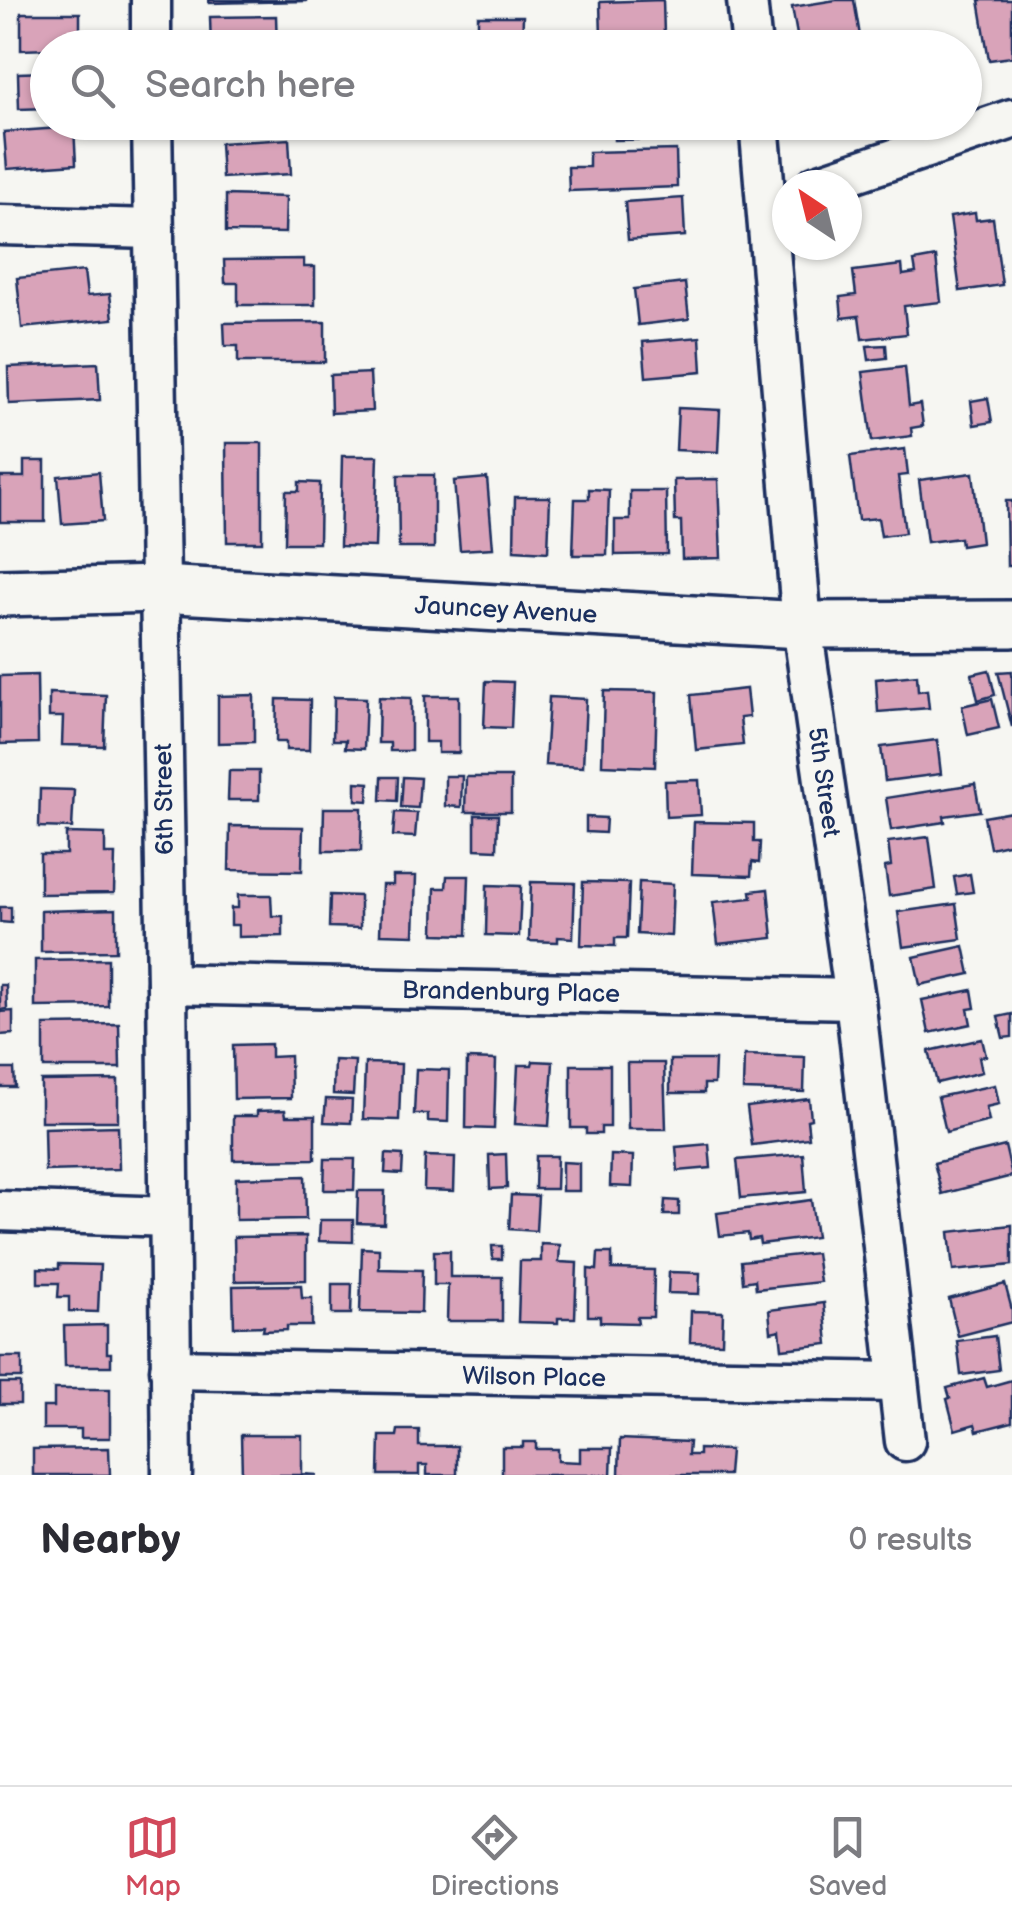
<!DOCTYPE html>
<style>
body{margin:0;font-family:"Balsamiq Sans",sans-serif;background:#f2f2f3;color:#2b2b33}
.compass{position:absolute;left:772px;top:170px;width:90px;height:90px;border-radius:50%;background:#fff;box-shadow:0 2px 8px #0004;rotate:325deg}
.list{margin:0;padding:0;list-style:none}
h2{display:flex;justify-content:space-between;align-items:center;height:130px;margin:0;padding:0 40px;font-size:42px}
h2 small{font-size:32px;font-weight:400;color:#7c7c81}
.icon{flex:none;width:55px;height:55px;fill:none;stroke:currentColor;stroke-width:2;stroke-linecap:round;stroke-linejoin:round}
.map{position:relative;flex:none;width:1012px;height:1475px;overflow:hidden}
.search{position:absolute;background:#fff;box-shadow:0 2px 8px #0004;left:30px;right:30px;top:30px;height:110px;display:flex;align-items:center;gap:25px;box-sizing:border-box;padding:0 35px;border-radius:55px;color:#7c7c81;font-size:38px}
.sheet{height:310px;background:#fff}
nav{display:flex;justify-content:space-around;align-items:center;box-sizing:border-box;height:140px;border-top:2px solid #e1e1e2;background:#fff;font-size:28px;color:#7c7c81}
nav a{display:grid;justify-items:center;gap:5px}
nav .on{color:#d1495b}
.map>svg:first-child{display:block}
</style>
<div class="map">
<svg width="1012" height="1475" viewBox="0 0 1012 1475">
<rect width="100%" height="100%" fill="#f6f6f2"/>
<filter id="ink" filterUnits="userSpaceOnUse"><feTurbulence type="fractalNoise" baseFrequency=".01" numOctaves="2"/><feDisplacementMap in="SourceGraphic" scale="20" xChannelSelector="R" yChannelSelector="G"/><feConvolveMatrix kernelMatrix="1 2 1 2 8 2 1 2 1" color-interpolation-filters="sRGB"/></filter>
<g filter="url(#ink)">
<g fill="#d9a3b9" stroke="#1b2f5e" stroke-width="2.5">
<path d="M209,0H306V1L209,3Z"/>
<path d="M663,0L664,35L601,38L600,2Z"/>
<path d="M836,0H854L860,36L799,46L792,7Z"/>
<path d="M979,0H1012V57L989,60Z"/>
<path d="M21,13H80V48L21,50Z"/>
<path d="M276,16L277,48H211L210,17Z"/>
<path d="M478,16H523L522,47H478Z"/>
<path d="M964,60L972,86L964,88Z"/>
<path d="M48,72V108L19,109L18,73Z"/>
<path d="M614,122H673L674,139L614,140Z"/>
<path d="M74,127L76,164L7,169L4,132Z"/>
<path d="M289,139L291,174L222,178L220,143Z"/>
<path d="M676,150L677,187L569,191L568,167H589V152Z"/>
<path d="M226,195L286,197L285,233L226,232Z"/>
<path d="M683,198L685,236L628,240L625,202Z"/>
<path d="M975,213L976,220L993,218L1002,285L960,291L950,217Z"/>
<path d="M936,257L941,302L904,306L907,334L862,339L859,316L842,318L840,297L856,295L853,271L902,265L903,275L916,273L914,261Z"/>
<path d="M304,259V267H315V305H238V283H225L224,260Z"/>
<path d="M84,271L87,296L110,294L113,319L22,328L17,278Z"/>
<path d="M685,283L689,319L638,325L634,289Z"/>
<path d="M325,322V362H238V346H225L224,323Z"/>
<path d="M700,337L702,372L646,377L643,342Z"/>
<path d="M886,345L887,358L869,360L867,346Z"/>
<path d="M98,363L100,400L9,404L8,367Z"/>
<path d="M905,367L909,406L920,404L923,426L911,428L912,436L872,441L863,372Z"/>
<path d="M370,373L372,411L331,413L330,375Z"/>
<path d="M988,398L992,422L974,425L971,401Z"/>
<path d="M678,408L720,410L718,452L676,450Z"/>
<path d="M226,443H262V542H227Z"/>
<path d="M905,449L908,475L898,476L905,533L881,536L878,518L858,520L850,456Z"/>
<path d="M342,456H378L375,547L340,546Z"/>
<path d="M24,461H45V522H0V477H24Z"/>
<path d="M99,472L103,521L62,524L58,476Z"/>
<path d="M973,473L981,543L961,546L960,538L927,542L919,480Z"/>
<path d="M398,475H434V548H399Z"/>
<path d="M487,478L493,548L460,550L454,481Z"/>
<path d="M718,479L721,558L682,559L681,521H675L674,480Z"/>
<path d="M299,482L320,483L319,543H285L286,491H299Z"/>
<path d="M589,489L609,490L607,555H573L575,499H589Z"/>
<path d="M630,491H666L667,554L615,555V520H630Z"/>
<path d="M515,497H550L548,552L514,550Z"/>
<path d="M1006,501H1012V566H1007Z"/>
<path d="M989,670L995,695L978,700L972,674Z"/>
<path d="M1012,671V727L998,672Z"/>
<path d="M37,675L38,743L0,744V676Z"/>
<path d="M917,675L918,691L927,690L929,708L878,712L876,679Z"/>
<path d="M486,681L513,682L511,728L484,727Z"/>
<path d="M746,689L749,717L740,718L743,745L696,750L691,695Z"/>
<path d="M604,691L657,692L655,767L602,765Z"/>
<path d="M49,693L106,695L104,746L62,745L63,717H49Z"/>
<path d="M254,695V742L218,743V696Z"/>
<path d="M425,696H459V753H438V742H425Z"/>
<path d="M334,697L366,698L364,749L345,748L346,740H333Z"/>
<path d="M379,697L411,698V751H390V743H378Z"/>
<path d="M549,697L586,699L583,767L545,765Z"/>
<path d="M277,699L310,700L309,750H286V742H276Z"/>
<path d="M992,699L999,728L968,735L962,706Z"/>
<path d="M937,740L941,774L885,781L881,747Z"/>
<path d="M229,771H259V800H228Z"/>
<path d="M445,776H462L461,807L445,806Z"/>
<path d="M382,777H398L397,801L381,800Z"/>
<path d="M403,777L420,778L418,808L401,807Z"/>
<path d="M466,777H511V812H465Z"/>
<path d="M699,780L701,815L666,817L665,781Z"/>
<path d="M356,782L369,783L368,801L356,800Z"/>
<path d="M975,784L980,811L944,816L945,822L891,830L886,798Z"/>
<path d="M40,789L74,790L72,828L39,827Z"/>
<path d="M324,808H362L361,851H323Z"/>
<path d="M395,812L417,813L415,837L393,836Z"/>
<path d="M1012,812V843L990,848L984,817Z"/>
<path d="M475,815H498L497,850L475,849Z"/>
<path d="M586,817L606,818L605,833L586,832Z"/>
<path d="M694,822L754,823V842H760L759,863L752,862L751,876L692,874Z"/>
<path d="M230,826L303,827L302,871L229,870Z"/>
<path d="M66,833L105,834V854H115L114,893L40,894V854H66Z"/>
<path d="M929,837L936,889L889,896L885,867L891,866L888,842Z"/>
<path d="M970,874L973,892L957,894L954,877Z"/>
<path d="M393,876H416L414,935L380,934L382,885H393Z"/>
<path d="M447,876H469L467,935L434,934L435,888H446Z"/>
<path d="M531,882L575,883L573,938L558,937V942L529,941Z"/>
<path d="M583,882L629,883L627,938H615V946L581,945Z"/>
<path d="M639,882L673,884L671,936L637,934Z"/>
<path d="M487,885L521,886L519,936L486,935Z"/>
<path d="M768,889L773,938L718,944L713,902L752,898L751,891Z"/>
<path d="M238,895H271L272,916H283V936L238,937V925H231V908H238Z"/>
<path d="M330,895L360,896V928L329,927Z"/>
<path d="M956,904L961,939L903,947L898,912Z"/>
<path d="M0,907H11V923L0,922Z"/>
<path d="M116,909V951L41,952V911Z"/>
<path d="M964,946L970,974L920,985L914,957Z"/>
<path d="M108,959V1006L35,1007V960Z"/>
<path d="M0,985H6L7,1009L0,1010Z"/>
<path d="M972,990L975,1008L968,1009L971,1024L929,1033L922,1000Z"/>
<path d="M13,1011V1034L0,1035V1012Z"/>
<path d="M1012,1014V1037L1003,1038L998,1017Z"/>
<path d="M119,1024L120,1068H44V1025Z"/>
<path d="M982,1039L986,1056L979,1057L982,1072L937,1083L929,1051Z"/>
<path d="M271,1044V1057L290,1056L291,1098L234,1099L233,1045Z"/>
<path d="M744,1055L805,1057L804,1092L743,1090Z"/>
<path d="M467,1059L496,1060L494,1129L466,1128Z"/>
<path d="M334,1060L355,1061L353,1095L333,1094Z"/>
<path d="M670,1060H715L714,1084H704V1093H670Z"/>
<path d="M533,1061L553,1062L549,1126L515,1124L518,1065H532Z"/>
<path d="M365,1063L401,1064L399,1120L363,1119Z"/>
<path d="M627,1063H664L666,1129H628Z"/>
<path d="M571,1065H610V1127H601V1134H586V1128H571Z"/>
<path d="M0,1069H14L15,1087H0Z"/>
<path d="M416,1069L449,1070L448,1122L428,1121V1114H414Z"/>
<path d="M118,1080V1121H41V1081Z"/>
<path d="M995,1085L999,1104L986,1107L989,1121L946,1132L938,1097Z"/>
<path d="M326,1099L352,1100L351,1123L324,1122Z"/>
<path d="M809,1099L811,1119L807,1120L809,1138L752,1145L747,1107Z"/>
<path d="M285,1110L286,1116H315V1159L233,1160V1116H257V1111Z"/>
<path d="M118,1126L119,1169L45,1171L44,1128Z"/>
<path d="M709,1144L711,1168L678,1171L676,1147Z"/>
<path d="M1005,1146L1012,1176L942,1194L934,1163Z"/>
<path d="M386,1154L403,1155L402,1174L385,1173Z"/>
<path d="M506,1154L507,1188L490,1189L489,1155Z"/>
<path d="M803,1154L806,1192L741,1198L737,1160Z"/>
<path d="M611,1155L633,1156L632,1187L610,1186Z"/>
<path d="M425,1156L455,1157L454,1191L424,1190Z"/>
<path d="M536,1156H557L556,1189H535Z"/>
<path d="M325,1159H355L354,1190H324Z"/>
<path d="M562,1162L579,1163V1191H562Z"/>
<path d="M305,1176L306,1219L236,1220V1178Z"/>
<path d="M358,1191H385L384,1224L357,1223Z"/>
<path d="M511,1195L538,1196L536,1231L509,1229Z"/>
<path d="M665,1200L679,1201V1215H664Z"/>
<path d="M811,1200L816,1237L760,1244L759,1238L749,1240L748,1233L720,1236L717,1213Z"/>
<path d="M320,1220H353V1242L319,1241Z"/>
<path d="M1012,1225V1265L953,1271L949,1232Z"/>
<path d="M306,1236V1280L235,1281L234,1237Z"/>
<path d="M541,1244L560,1245L559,1262L577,1263L575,1318H558V1323L518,1322L520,1261H541Z"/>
<path d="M492,1246H502V1259H493Z"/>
<path d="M362,1248L379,1249V1269L422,1270L421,1313L360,1312Z"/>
<path d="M434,1251H450V1277H502V1321H447L448,1285H434Z"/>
<path d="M598,1253H612V1269L654,1270L653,1317H637L638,1323L600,1322V1316H588V1269L597,1270Z"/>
<path d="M816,1253L820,1282L756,1289L755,1280L743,1282L741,1261Z"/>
<path d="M59,1264L100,1265L98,1312L69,1311V1297H58L59,1283H38V1268L59,1269Z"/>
<path d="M669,1272L700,1273L699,1294L668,1293Z"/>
<path d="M332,1284H352L351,1314H332Z"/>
<path d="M1005,1284L1012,1310V1322L958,1336L949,1299Z"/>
<path d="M301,1285L302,1298H312V1326H287V1330L263,1331L264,1326L234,1327L233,1286Z"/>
<path d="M824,1303L828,1344L782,1349L780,1330L771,1332L769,1310Z"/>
<path d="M691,1311L723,1312L722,1343L690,1342Z"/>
<path d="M107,1325V1353H111V1366H65L64,1326Z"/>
<path d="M995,1336L999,1370L961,1375L957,1341Z"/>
<rect x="0" y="1357" width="22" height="21"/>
<path d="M984,1378L987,1387L1012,1380V1422L977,1431L975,1424L955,1430L947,1399L950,1398L947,1388Z"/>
<rect x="0" y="1383" width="20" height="21"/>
<path d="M54,1389H110V1438H81V1429H43V1407H54Z"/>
<path d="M398,1430H419V1446H457V1475H427V1465H419V1475H379L380,1436H397Z"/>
<path d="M241,1435H302V1474L317,1475H242Z"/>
<path d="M620,1439L689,1442L688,1455H699V1449L730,1450L728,1475H619Z"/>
<path d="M523,1442H536V1449H558V1461L580,1462V1448H612L611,1475H502V1447H523Z"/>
<path d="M109,1448L110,1475H33V1449Z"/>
</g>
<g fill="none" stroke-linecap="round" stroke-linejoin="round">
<defs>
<g id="minor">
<path d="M151,0V48"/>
<path d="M747,0L752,48"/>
<path d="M152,122L167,984L172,1475"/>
<path d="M759,122L802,625L855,999L905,1441"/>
<path d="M817,185L1012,119"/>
<path d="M0,225L154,229"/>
<path d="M167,984L855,999"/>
<path d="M0,1211L169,1217"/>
<path d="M170,1369L898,1382"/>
</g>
<path id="tertiary" d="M0,593L159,589L802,625L1012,624"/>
</defs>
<use href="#minor" stroke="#1b2f5e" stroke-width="45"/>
<use href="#tertiary" stroke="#1b2f5e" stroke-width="52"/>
<use href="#minor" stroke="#f6f6f2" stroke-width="38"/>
<use href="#tertiary" stroke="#f6f6f2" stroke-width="45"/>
</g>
</g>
<g text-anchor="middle" stroke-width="8" stroke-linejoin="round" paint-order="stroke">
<g font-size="25" fill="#1b2f5e" stroke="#f6f6f2">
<text transform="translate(506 609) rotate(3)" y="9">Jauncey Avenue</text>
<text transform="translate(825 782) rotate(82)" y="9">5th Street</text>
<text transform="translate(163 799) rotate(-91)" y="9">6th Street</text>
<text transform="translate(511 991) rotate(1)" y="9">Brandenburg Place</text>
<text transform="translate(534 1376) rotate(1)" y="9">Wilson Place</text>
</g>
</g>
</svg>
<svg class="compass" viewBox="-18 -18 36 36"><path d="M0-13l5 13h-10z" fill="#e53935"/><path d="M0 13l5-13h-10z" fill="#7c7c81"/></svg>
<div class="search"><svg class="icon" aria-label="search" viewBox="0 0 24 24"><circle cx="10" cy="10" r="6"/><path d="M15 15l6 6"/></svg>Search here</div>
</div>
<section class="sheet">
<h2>Nearby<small>0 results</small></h2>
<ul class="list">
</ul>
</section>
<nav>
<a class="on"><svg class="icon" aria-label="map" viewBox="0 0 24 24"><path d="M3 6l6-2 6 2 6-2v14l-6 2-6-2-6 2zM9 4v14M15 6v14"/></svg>Map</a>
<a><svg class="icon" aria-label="directions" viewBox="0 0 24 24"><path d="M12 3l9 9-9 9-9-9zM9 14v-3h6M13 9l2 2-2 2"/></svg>Directions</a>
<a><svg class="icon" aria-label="saved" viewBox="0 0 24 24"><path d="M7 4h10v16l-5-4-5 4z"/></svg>Saved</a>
</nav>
